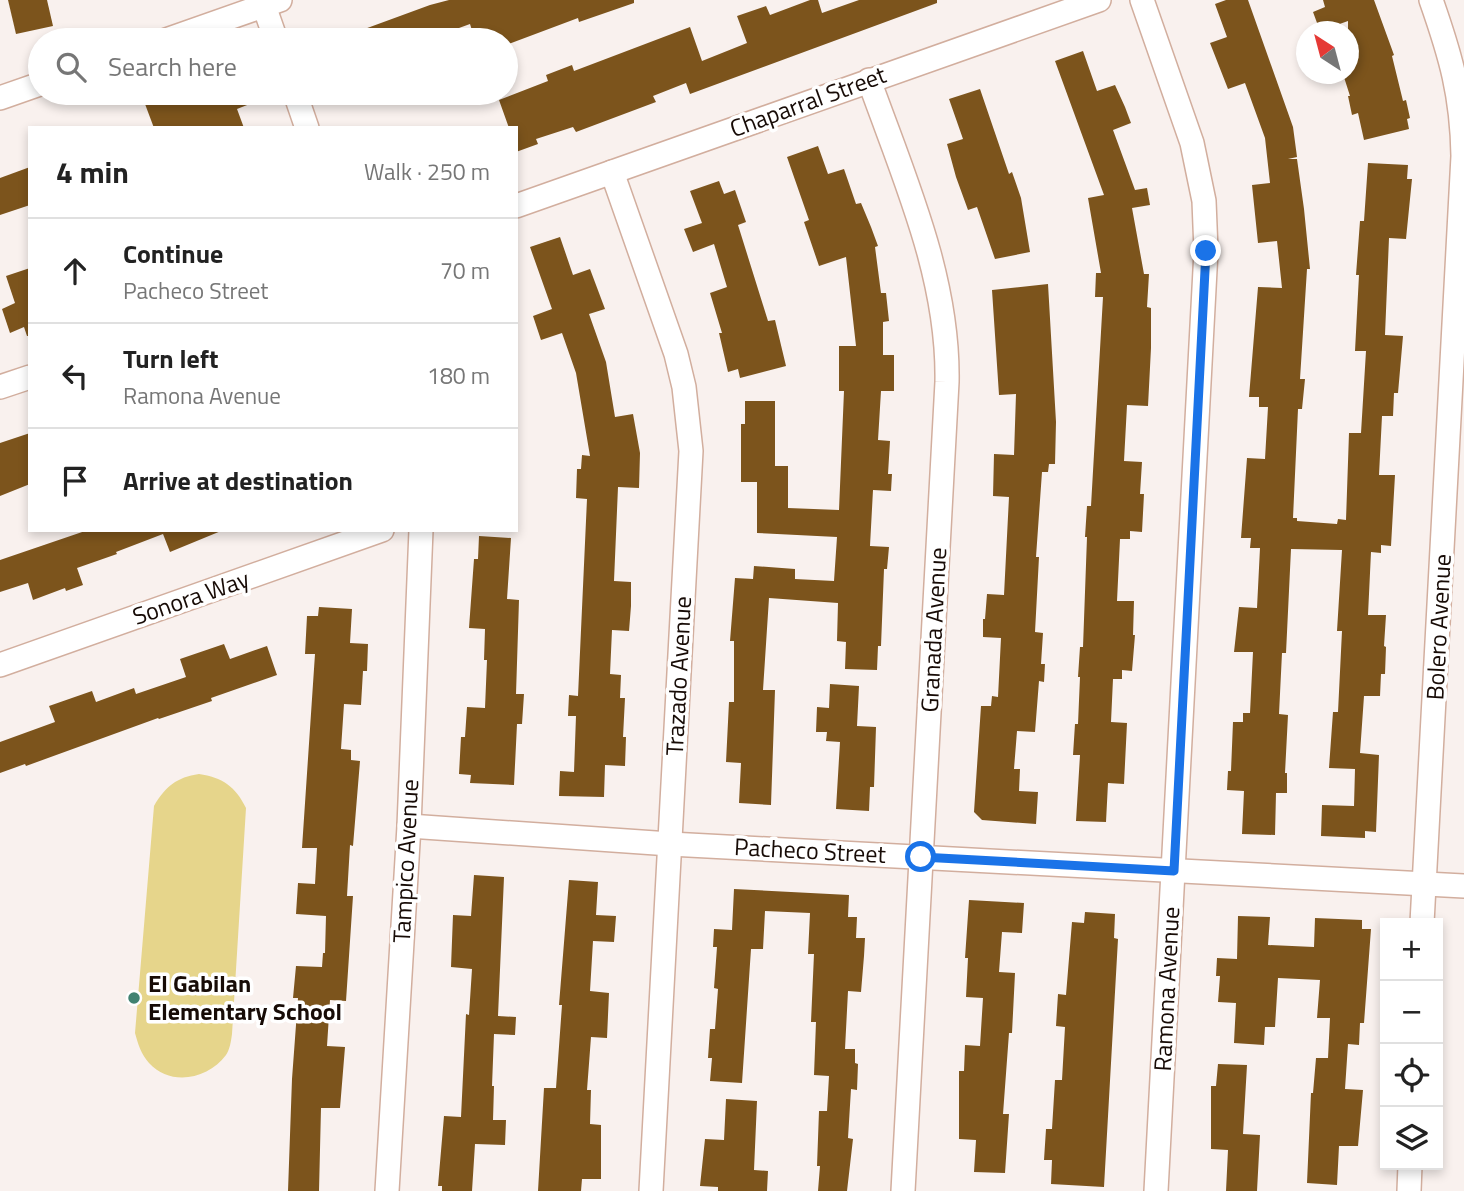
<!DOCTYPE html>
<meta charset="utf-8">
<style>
body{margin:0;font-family:"Titillium Web",sans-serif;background:#f6f6f6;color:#222}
.controls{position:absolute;right:21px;bottom:21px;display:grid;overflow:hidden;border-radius:0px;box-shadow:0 4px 10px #0003}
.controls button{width:63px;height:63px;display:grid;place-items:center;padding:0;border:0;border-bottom:2px solid #e0e0e0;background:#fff;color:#222;font:35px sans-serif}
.compass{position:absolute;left:1296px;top:21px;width:63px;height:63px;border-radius:50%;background:#fff;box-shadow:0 4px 10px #0003;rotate:324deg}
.stop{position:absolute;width:21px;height:21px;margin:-16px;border:5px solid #1a73e8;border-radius:50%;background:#fff}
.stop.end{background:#1a73e8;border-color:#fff;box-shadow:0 2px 7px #0008}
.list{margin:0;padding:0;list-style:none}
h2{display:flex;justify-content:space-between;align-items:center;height:91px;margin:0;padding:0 28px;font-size:30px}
h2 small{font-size:23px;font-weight:400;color:#767676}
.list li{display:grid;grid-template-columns:46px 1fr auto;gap:21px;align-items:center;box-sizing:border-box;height:105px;padding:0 28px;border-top:2px solid #e0e0e0}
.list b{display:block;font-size:26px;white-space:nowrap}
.list p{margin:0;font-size:23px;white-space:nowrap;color:#767676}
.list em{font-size:23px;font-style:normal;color:#767676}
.icon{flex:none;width:38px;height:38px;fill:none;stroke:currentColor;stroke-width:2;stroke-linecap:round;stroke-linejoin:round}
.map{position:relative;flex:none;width:1464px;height:1191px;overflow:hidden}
.search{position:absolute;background:#fff;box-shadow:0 4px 10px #0003;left:28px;top:28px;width:490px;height:77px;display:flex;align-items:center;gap:18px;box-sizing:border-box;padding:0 24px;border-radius:38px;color:#767676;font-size:26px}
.panel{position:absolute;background:#fff;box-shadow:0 4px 10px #0003;left:28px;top:126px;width:490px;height:406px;border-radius:0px}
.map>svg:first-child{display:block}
</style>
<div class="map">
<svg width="1464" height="1191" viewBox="0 0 1464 1191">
<rect width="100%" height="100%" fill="#f9f1ee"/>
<path fill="#e6d58b" d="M199,774C222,777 236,787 246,808L232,1034C231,1041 230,1049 226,1055C208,1079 171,1087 149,1063C141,1054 138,1044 135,1033L154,806C165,787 177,777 199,774Z"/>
<g fill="#7c541c">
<path d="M8,0H47L53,26L16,34Z"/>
<path d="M449,0H634V3L579,22L578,18L506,45V40H475L470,24L437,36L438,40H341L340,38L430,5Z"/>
<path d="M810,0H818L822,13L859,0H937V3L690,94L686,83L653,96L656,102L576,132L573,127L536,139L538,144L516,152V128H509L499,100L548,81L546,75L572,65L574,71L690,27L702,61L747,43L737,16L766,6L770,15Z"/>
<path d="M1226,0H1248L1293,127L1297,157L1288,159H1297L1304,209L1310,269H1307L1300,379H1305L1302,409H1298L1293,518H1297V521L1337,524L1338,519L1346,520L1349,433H1361L1366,351H1355L1359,275H1356L1360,221H1364L1368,163L1408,165L1407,179H1412L1406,239L1389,238L1385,335L1403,336L1398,393H1394L1393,416H1382L1379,475H1395L1391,546L1381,545V553L1371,552L1368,615H1386L1384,646L1386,647L1385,674H1381L1380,696H1364L1360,753L1379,755L1376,832L1365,831V838L1321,836L1322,805L1354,806L1355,769L1329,768L1333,712H1338L1342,631H1337L1342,550L1291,549L1286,653H1282L1279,714L1288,715L1285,773H1287V793H1276L1275,835L1242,834L1244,791L1227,790L1228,771H1231L1233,722H1243V713H1250L1253,652H1234L1239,607L1257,608L1260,548H1250L1251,538H1241L1247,458L1265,459L1268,407H1259V397H1249L1258,287L1282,288L1277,241L1258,243L1252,185L1270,183L1265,138L1245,83L1228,89L1210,43L1227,37L1215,4Z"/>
<path d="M1323,0H1374L1394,55L1392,56L1403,101L1406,100L1410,118L1407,119L1409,129L1364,140L1358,113L1352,115L1348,96H1350L1343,74H1348V21L1320,31L1313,12L1325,7Z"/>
<path d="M1083,51L1097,91L1115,85L1125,107L1131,123L1113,130L1135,190L1147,188L1150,205L1132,208L1144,274H1149L1147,307L1151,308V348L1148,406L1127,405L1124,461L1142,462L1140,494H1144L1142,532L1130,531V539H1120L1117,601H1134L1133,635H1135L1132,671L1122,670V679H1113L1111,722L1127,723L1124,784L1108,783L1106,822L1076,821L1080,755H1073L1075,724H1078L1080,677H1078L1080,647H1083L1087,537H1085L1087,506H1091L1103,297H1095L1096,273H1101L1088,198L1104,195L1055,61Z"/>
<path d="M980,89L1009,174L1012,172L1021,198L1030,252L995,259L977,207L968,210L956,177L947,144L963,139L949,99Z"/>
<path d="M191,93H275V94L237,109L244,128H154L145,104L169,95L171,100Z"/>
<path d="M818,146L828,174L844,169L856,204L861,203L871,227L878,246L875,247L881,293H886L889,321L883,322V355H894V391H881L878,440L890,441L888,474H892L891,491L873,490L870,546L889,547L887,569H884L881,646H878L877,670L845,669L846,642L837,641L838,603L769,598L763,690H775L771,805L739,803L741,763L726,762L729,702H734V641H730L735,578L753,579L754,566L795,569V579L834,581L837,537L757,533V482H741V424H745V401H775V466H788V508L839,510L844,391H839V346H856L846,257L819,266L804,222L809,220L787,157Z"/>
<path d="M30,167V205L0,215V178Z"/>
<path d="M719,181L724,194L735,190L746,222L738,225L768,321L775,320L786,366L740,378L738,369L728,372L719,333H722L710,293L727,287L714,244L693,252L684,229L702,223L690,191Z"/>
<path d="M560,237L573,275L590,269L605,309L589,314L606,362L615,417L633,414L640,453L639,488L618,487L614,581L631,582V606L629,631L612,630L610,674L621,675L620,698H625L623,737H626L625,766L605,765L604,797L559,796L560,771L574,772L576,716H568L569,695L578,696L587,499L576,498L577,469H581L582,455L590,456L576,373L562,333L541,340L533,316L552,309L530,247Z"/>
<path d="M30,268V336H27L24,327L10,333L2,309L15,303L6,276Z"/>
<path d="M1048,284L1056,422L1055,464H1049L1048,472H1042L1036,557H1039L1035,632L1043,633L1041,664H1045L1044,682L1039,681L1035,732L1017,731L1014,769H1020L1019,791L1038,792L1036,824L982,820L974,812L981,706H991L992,696L998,697L1001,638L983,637V619H985L987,594L1004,595L1009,497L993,496L994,454L1014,455L1016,394L999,395L992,290Z"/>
<path d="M30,433V484L0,496V443Z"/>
<path d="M88,530H221V531L170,552L163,534L116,552L117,554L77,568L83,585L66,591L65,588L33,600L28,583L0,592V560Z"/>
<path d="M479,536L511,538L507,599L519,600L516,694H524L522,724H517L514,785L470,783L471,775L459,774L461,737H465L467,707L485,708L487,660H484L485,629L469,628L474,559H478Z"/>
<path d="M319,607L352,609L350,643L368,644L367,671H363L361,705L344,704L341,749L351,750V760L360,761L353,846L350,845L347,896H353L346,1001L330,1000L327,1046L345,1047L340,1108H321L319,1191H288L292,1079L298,998H293L296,966L322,967L323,953H325L326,916L296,914L298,883L315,884L317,848H302L315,654H305L307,616H318Z"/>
<path d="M224,644L230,659L267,646L277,675L211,698L212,701L159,719L158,718L26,766L25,764L0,773V742L55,722L49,706L92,691L96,702L134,688L136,694L186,677L180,659Z"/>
<path d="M830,684L859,686L857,726L876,727L874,787H870L869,811L836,809L840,742L826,741L827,732H816L817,707L829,708Z"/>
<path d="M474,875L504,877L498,1016L516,1017L515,1035L494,1034L492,1086H494L493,1120H506L505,1145L475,1144L472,1191H442V1186H438L444,1116L461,1117L466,1014L469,1015L472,969L451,967L453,915L471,916Z"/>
<path d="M569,880L598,882L596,915L616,916L614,942L593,941L590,991L609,993L607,1038L591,1037L587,1090H591L590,1124L601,1125V1179H582L581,1191H538L544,1088H556L562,1005H559Z"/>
<path d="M734,889L849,895L848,917H857L856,938H865L864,956L861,992L848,991L845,1049H855V1063L858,1064L857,1090L851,1089L848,1138L853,1139L847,1191H818L820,1166H817L819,1111H827L829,1076L814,1075L816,1022H811L814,954H808L810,913L765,911L763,949H751L742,1083L710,1081L712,1058H708L710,1029H715L718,989L714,988L717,947H713L714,929L732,930Z"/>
<path d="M969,900L1024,903L1022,933L1002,932L999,972L1015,973L1012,1033H1009L1003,1114H1009L1005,1173L974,1172L976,1140L959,1139V1071H964L965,1045L980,1046L983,998L966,997L968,958H965Z"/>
<path d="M1085,912L1115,914L1114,938L1118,939L1104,1187L1051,1184L1052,1160H1044L1046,1129H1052L1055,1080H1062L1065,1027L1056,1026L1058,994L1066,995L1072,922L1084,923Z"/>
<path d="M1238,916L1270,917L1268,945L1314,947L1315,918L1362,920V929H1371L1364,1023H1360L1359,1045L1348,1044L1345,1089L1363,1090L1358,1146H1339L1337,1185L1307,1183L1311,1093H1313L1316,1058H1328L1330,1018H1317L1320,980L1278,978L1275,1027H1265L1264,1045L1234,1043L1236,1003L1218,1002L1220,976H1216L1217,958L1237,959Z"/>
<path d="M1218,1064L1247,1065L1243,1134L1260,1135L1257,1191H1226L1228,1150L1211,1149V1086H1216Z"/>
<path d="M726,1099L757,1101L754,1170L768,1171L767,1191H718V1187L700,1186L705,1139L724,1140Z"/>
</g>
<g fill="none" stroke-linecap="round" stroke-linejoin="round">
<defs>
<g id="minor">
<path d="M262,0L276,40"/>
<path d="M1142,0L1192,143L1204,201L1206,251L1156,1191"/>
<path d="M166,40L280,0"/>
<path d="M869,80C904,178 949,277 947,382L903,1191"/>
<path d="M295,93L307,128"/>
<path d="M0,98L40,84"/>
<path d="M612,172L676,354L684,387L691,451L651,1191"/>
<path d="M516,206L1099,0"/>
<path d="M0,387L30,377"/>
<path d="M0,665L382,530"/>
<path d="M409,826L670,844L1464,886"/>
<path d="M1422,923L1463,156C1462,95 1451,57 1431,0"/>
<path d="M387,1191L409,826L421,530"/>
<path d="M1409,1191L1410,1165"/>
</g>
</defs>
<use href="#minor" stroke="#d2ae9e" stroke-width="26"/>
<use href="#minor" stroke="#fff" stroke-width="23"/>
</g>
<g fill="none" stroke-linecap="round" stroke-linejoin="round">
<path stroke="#1a73e8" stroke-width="9" d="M921,857L1174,871L1206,251"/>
</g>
<circle fill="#418271" stroke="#fff" stroke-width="2.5" cx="134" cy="998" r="7"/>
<g text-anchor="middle" stroke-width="7" stroke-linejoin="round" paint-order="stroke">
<g font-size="24" fill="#170b06" stroke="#fff">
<text transform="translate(808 102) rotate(-20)" y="8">Chaparral Street</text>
<text transform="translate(191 598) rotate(-19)" y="8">Sonora Way</text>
<text transform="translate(1439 627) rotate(-87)" y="8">Bolero Avenue</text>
<text transform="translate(934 630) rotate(-87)" y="8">Granada Avenue</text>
<text transform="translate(679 676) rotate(-87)" y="8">Trazado Avenue</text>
<text transform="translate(810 851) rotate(3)" y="8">Pacheco Street</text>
<text transform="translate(406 861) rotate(-87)" y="8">Tampico Avenue</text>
<text transform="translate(1167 989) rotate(-87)" y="8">Ramona Avenue</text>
</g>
<g font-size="24" font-weight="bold" fill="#170b06" stroke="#fff" text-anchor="start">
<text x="148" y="992">El Gabilan<tspan x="148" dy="28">Elementary School</tspan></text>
</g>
</g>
</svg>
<div class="controls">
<button>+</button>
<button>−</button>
<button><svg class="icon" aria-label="locate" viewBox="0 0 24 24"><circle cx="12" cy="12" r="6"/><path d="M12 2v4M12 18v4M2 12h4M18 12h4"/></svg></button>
<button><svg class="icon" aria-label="layers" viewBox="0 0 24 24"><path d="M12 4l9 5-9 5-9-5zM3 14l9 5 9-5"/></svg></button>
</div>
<svg class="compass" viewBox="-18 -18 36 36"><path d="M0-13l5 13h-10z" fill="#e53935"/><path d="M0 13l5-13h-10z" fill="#767676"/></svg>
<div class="stop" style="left:921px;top:857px"></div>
<div class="stop end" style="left:1206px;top:251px"></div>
<div class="search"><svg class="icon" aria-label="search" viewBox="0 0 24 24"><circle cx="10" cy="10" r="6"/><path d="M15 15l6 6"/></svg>Search here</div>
<section class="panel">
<h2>4 min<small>Walk · 250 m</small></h2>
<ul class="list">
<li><svg class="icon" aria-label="ahead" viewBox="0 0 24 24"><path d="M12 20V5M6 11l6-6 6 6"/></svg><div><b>Continue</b><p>Pacheco Street</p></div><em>70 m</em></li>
<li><svg class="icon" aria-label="left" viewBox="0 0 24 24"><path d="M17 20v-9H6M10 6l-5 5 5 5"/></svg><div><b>Turn left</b><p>Ramona Avenue</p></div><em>180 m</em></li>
<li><svg class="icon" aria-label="arrive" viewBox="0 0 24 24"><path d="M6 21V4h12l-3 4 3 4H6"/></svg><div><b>Arrive at destination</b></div></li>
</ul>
</section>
</div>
